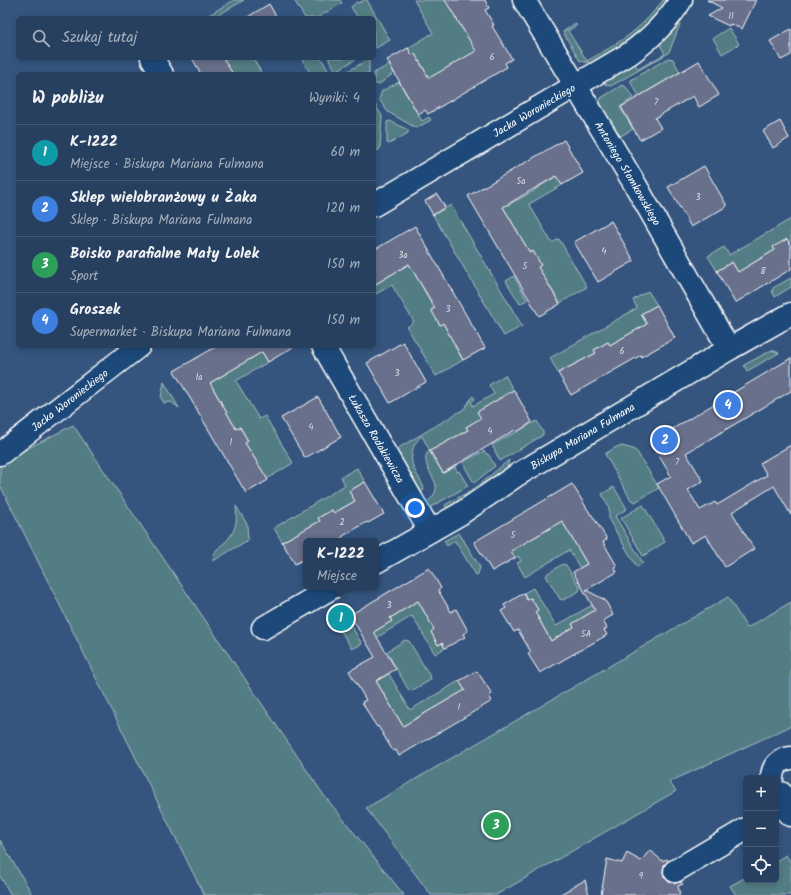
<!DOCTYPE html>
<html lang="pl">
<meta charset="utf-8">
<style>
body{margin:0;font-family:Kalam,sans-serif;background:#344b68;color:#f1f3f6}
.controls{position:absolute;right:12px;bottom:12px;display:grid;overflow:hidden;border-radius:6px;box-shadow:0 2px 6px #0003}
.controls button{width:36px;height:36px;display:grid;place-items:center;padding:0;border:0;border-bottom:1px solid #445974;background:#28405f;color:#f1f3f6;font:20px sans-serif}
.you{position:absolute;left:415px;top:508px;width:14px;height:14px;margin:-10px;border:3px solid #fff;border-radius:50%;background:#1a73e8;box-shadow:0 0 0 6px #1a73e833}
.badge{display:grid;place-items:center;width:26px;height:26px;border-radius:50%;background:#8c9099;color:#fff;font-size:13px;font-weight:700}
.pin{position:absolute;translate:-50% -50%;border:2px solid #fff;box-shadow:0 1px 4px #0006}
.popup{position:absolute;left:303px;top:538px;width:76px;height:52px;box-sizing:border-box;display:grid;place-content:center;border-radius:6px;background:#28405f;filter:drop-shadow(0 1px 3px #0005);font-size:13px;white-space:nowrap;color:#a5afbd}
.popup b{font-size:15px;color:#f1f3f6}
.popup::after{content:'';position:absolute;left:50%;top:100%;margin-left:-8px;border:8px solid transparent;border-top-color:#28405f}
.list{margin:0;padding:0;list-style:none}
h2{display:flex;justify-content:space-between;align-items:center;height:52px;margin:0;padding:0 16px;font-size:17px}
h2 small{font-size:13px;font-weight:400;color:#a5afbd}
.list li{display:grid;grid-template-columns:26px 1fr auto;gap:12px;align-items:center;box-sizing:border-box;height:56px;padding:0 16px;border-top:1px solid #445974}
.list b{display:block;font-size:15px;white-space:nowrap}
.list p{margin:0;font-size:13px;white-space:nowrap;color:#a5afbd}
.list em{font-size:13px;font-style:normal;color:#a5afbd}
.icon{flex:none;width:22px;height:22px;fill:none;stroke:currentColor;stroke-width:2;stroke-linecap:round;stroke-linejoin:round}
.map{position:relative;flex:none;width:791px;height:895px;overflow:hidden}
.search{position:absolute;background:#28405f;box-shadow:0 2px 6px #0003;left:16px;top:16px;width:360px;height:44px;display:flex;align-items:center;gap:10px;box-sizing:border-box;padding:0 14px;border-radius:6px;color:#a5afbd;font-size:15px}
.panel{position:absolute;background:#28405f;box-shadow:0 2px 6px #0003;left:16px;top:72px;width:360px;height:276px;border-radius:6px}
.map>svg:first-child{display:block}
</style>
<div class="map">
<svg width="791" height="895" viewBox="0 0 791 895">
<rect width="100%" height="100%" fill="#35557f"/>
<filter id="ink" filterUnits="userSpaceOnUse"><feTurbulence type="fractalNoise" baseFrequency=".025" numOctaves="2"/><feDisplacementMap in="SourceGraphic" scale="8" xChannelSelector="R" yChannelSelector="G"/><feConvolveMatrix kernelMatrix="1 2 1 2 8 2 1 2 1" color-interpolation-filters="sRGB"/></filter>
<g filter="url(#ink)">
<g fill="#537d84" stroke="#a9bec2">
<path d="M234,0H244L213,18H204Z"/>
<path d="M294,0H340L342,3L317,18H305Z"/>
<path d="M364,0H367L390,40L376,48L374,46V18H358L351,7L357,2L359,3Z"/>
<path d="M414,0H446L468,38L480,52C458,61 447,67 429,82L423,67L415,54L412,55L408,48L433,33Z"/>
<path d="M663,0H667C645,31 623,44 591,63L580,61L563,32L574,24L577,25L568,31L587,61C620,42 639,32 663,0Z"/>
<path d="M684,14L670,50L667,54L611,86L606,85L602,78L633,61L638,69L665,54L658,41Z"/>
<path d="M729,28L739,44L722,54L713,38Z"/>
<path d="M228,58H253L262,74H233L222,62Z"/>
<path d="M301,58H321L330,74H311Z"/>
<path d="M328,58H358L336,71Z"/>
<path d="M668,58L673,59L680,72L639,96L631,83V80Z"/>
<path d="M369,59V74H343Z"/>
<path d="M389,65L394,73L378,85L374,83V73Z"/>
<path d="M399,82L422,121L429,117L431,120L416,128L388,112L379,99L382,91Z"/>
<path d="M622,85L626,87L633,98L620,107L633,129L619,137L599,105L601,98Z"/>
<path d="M374,103L382,116L380,149L374,152Z"/>
<path d="M390,121L408,130V133L389,144L387,143V122Z"/>
<path d="M555,174L562,185L529,204L552,243L559,239L587,287L560,303L538,267L541,265L533,251L530,253L502,205L504,204L506,206L534,191V190L554,178L553,175Z"/>
<path d="M451,205L522,326L504,336L433,215Z"/>
<path d="M791,219V241L773,247L775,250L738,272L732,262L717,271L708,256L724,247L729,255Z"/>
<path d="M409,264L455,344L454,345L463,360L436,376L407,327L414,322L392,285L374,295V285Z"/>
<path d="M514,276L527,300L520,304L506,281Z"/>
<path d="M791,278V287L775,297L772,291L773,288Z"/>
<path d="M648,291L657,305L641,314L647,324L610,345L608,342L594,350L596,353L558,373L550,358L637,308L633,300Z"/>
<path d="M772,350L779,353L747,371L744,365Z"/>
<path d="M262,352L268,362L236,381L259,419L265,416L293,463L267,479L245,443L248,441L240,427L236,429L210,383Z"/>
<path d="M505,375L513,390L498,399L503,409L480,419L466,427L468,430L430,451L422,436C411,444 409,460 415,471C418,477 422,482 424,488V490L420,493L395,450L464,409L473,396L475,399L471,402L473,406L494,394L489,385Z"/>
<path d="M164,382L179,408L171,402L164,403L161,398Z"/>
<path d="M537,421L543,432V435L500,461L492,445Z"/>
<path d="M73,425L323,794L404,895H204L0,485V463Z"/>
<path d="M622,446L633,449L637,452L659,488L635,502L631,500L605,454L616,447Z"/>
<path d="M429,451L443,473L455,467L457,472L459,471L468,486L429,508L426,503C450,484 423,476 426,455Z"/>
<path d="M484,451L486,454H488L495,466L474,483L465,467V466L463,462Z"/>
<path d="M509,460L506,472L449,513L445,505L475,488Z"/>
<path d="M357,468L365,482L349,491L355,501L334,513L332,510L318,518L320,521L282,542L274,528L345,485L341,477Z"/>
<path d="M614,487L627,509L615,516L643,563L637,567L609,520V508L602,494Z"/>
<path d="M643,505L665,542L643,556L621,518Z"/>
<path d="M236,506L247,524L248,540L213,561C213,548 223,546 229,538C237,528 237,518 236,506Z"/>
<path d="M562,521L587,564L580,568L569,550L525,577L517,563L521,561L518,556L515,558L511,551Z"/>
<path d="M459,533L480,567L478,574L476,575L455,541L447,546L444,541Z"/>
<path d="M563,564L566,565L580,588L579,591L563,600L560,599L546,576L548,573Z"/>
<path d="M533,588L556,626L592,605L597,613H590L572,624L574,627L551,641L535,612L538,610L531,598L527,600L524,593Z"/>
<path d="M728,597L747,628L791,602V726L669,782L676,791L496,895H431L366,808Z"/>
<path d="M418,601L434,629L431,632L438,645L442,643L445,648L435,654L412,616L376,638L373,632L392,621L390,618Z"/>
<path d="M349,622L362,644L352,649L339,628Z"/>
<path d="M405,640L409,641L431,678L429,681L411,691L408,689L387,652L389,650Z"/>
<path d="M389,674L410,710L459,681L465,690L403,726L376,681Z"/>
<path d="M0,840L31,892L29,895H11L0,876Z"/>
<path d="M786,855L791,863V895H736L730,886L746,877V880H776V861Z"/>
</g>
<g fill="#68708c" stroke="#fff">
<path d="M445,0H485L489,8L485,10L494,25L492,26L512,59L505,63L507,67L428,114L425,110L418,114L387,60L408,48L412,55L415,54L429,78L476,51Z"/>
<path d="M707,0H756L742,29L730,24L729,26L708,16L722,8Z"/>
<path d="M269,4L277,18H246Z"/>
<path d="M791,29V55L781,60L770,41Z"/>
<path d="M192,58H223L233,74H201Z"/>
<path d="M699,61L719,95L699,107L693,96L655,118L661,128L640,140L621,107Z"/>
<path d="M780,121L789,138L773,148L763,131Z"/>
<path d="M564,140L583,173L562,185L556,176L503,207L530,253L533,251L541,265L538,267L560,304L539,316L468,196Z"/>
<path d="M704,166L727,206L691,227L668,187Z"/>
<path d="M437,194L445,207L433,215L425,201Z"/>
<path d="M611,221L634,261L598,282L574,242Z"/>
<path d="M415,226L485,348L463,360L443,323L440,325L431,310L435,308L409,264L374,285V250Z"/>
<path d="M787,239L791,246V269L735,303L717,271L732,262L738,272L775,250L773,247Z"/>
<path d="M657,305L675,338L641,357V355L571,395L558,373L596,353L594,350L608,342L610,345L647,324L641,314Z"/>
<path d="M403,342L426,382L390,403L367,363Z"/>
<path d="M217,346H295L268,362L262,352L210,383L236,429L240,427L248,441L245,443L268,480L246,493L174,371Z"/>
<path d="M791,358V391L686,453L703,481L688,490L700,510L715,502L717,505L767,475L760,463L791,445V515L774,486L732,512L754,549L725,567L706,535L691,543L657,484L671,476L652,444L655,442L654,440Z"/>
<path d="M514,390L532,422L517,432L515,430L443,473L430,451L468,430L466,427L481,418L477,412Z"/>
<path d="M318,397L341,437L305,458L281,418Z"/>
<path d="M365,482L384,514L368,523L367,522L343,536V537L337,541H306V558L295,564L282,542L320,521L318,518L332,510L334,513L355,501L349,491Z"/>
<path d="M572,484L591,515H592L607,539L603,542L617,566L614,567L617,572L586,590L605,600L613,615L603,621L607,628L604,630L607,635L540,673L528,654L531,652L518,630L514,632L501,611L506,608L504,605L524,593L527,600L531,598L538,610L535,612L551,641L574,627L572,624L595,610L573,572L587,564L562,521L511,551L515,558L492,571L474,542Z"/>
<path d="M429,568L441,588L438,590L451,612L456,609L468,631L463,634L465,637L445,648L442,643L438,645L431,632L434,629L418,601L390,618L392,621L374,632L396,669L376,681L403,726L465,690L459,681L477,671L492,694L489,696L492,701L399,756L396,750L393,751L378,726L377,727L371,718L362,702L366,700L349,671L375,657L350,615Z"/>
<path d="M650,850L662,861L667,859L668,861L664,865L663,871L664,877L669,882L676,883L681,882L683,884L678,886L680,895H601L607,859L622,863L627,853L641,861Z"/>
<path d="M585,880L589,895H559Z"/>
</g>
<g fill="none" stroke-linecap="round" stroke-linejoin="round">
<defs>
<g id="minor">
<path id="s1" d="M524,0L636,186L729,349"/>
<path d="M152,58L162,74"/>
<path id="s2" d="M374,205L629,54C650,39 667,23 681,0"/>
<path id="s3" d="M323,346L430,531"/>
<path id="s4" d="M0,454L139,346"/>
<path id="s5" d="M376,562L460,514L517,475L729,349L791,314"/>
<path d="M263,628L333,587"/>
<path d="M772,778C772,766 780,759 791,758"/>
<path d="M781,793L784,808L791,815"/>
<path d="M675,871L746,829"/>
</g>
</defs>
<use href="#minor" stroke="#fff" stroke-width="25"/>
<use href="#minor" stroke="#1f4a7a" stroke-width="22"/>
</g>
</g>
<g text-anchor="middle" stroke-width="3" stroke-linejoin="round" paint-order="stroke">
<g font-size="9" fill="#d9dbe2">
<text x="731" y="19">11</text>
<text x="492" y="60">6</text>
<text x="656" y="105">7</text>
<text x="521" y="184">5a</text>
<text x="698" y="200">3</text>
<text x="604" y="254">4</text>
<text x="403" y="258">3a</text>
<text x="525" y="269">5</text>
<text x="763" y="274">8</text>
<text x="448" y="312">3</text>
<text x="622" y="354">6</text>
<text x="397" y="376">3</text>
<text x="199" y="380">1a</text>
<text x="311" y="430">4</text>
<text x="490" y="434">4</text>
<text x="231" y="445">1</text>
<text x="677" y="465">7</text>
<text x="342" y="525">2</text>
<text x="513" y="538">5</text>
<text x="389" y="608">3</text>
<text x="586" y="637">5A</text>
<text x="459" y="710">1</text>
<text x="641" y="879">9</text>
</g>
<g font-size="11" fill="#fff" stroke="#1f4a7a">
<text dy="4" stroke="none"><textPath href="#s2" startOffset="186">Jacka Woronieckiego</textPath></text>
<text dy="4" stroke="none"><textPath href="#s1" startOffset="202">Antoniego Słomkowskiego</textPath></text>
<text dy="4" stroke="none"><textPath href="#s4" startOffset="88">Jacka Woronieckiego</textPath></text>
<text dy="4" stroke="none"><textPath href="#s5" startOffset="242">Biskupa Mariana Fulmana</textPath></text>
<text dy="4" stroke="none"><textPath href="#s3" startOffset="107">Łukasza Rodakiewicza</textPath></text>
</g>
</g>
</svg>
<div class="controls">
<button>+</button>
<button>−</button>
<button><svg class="icon" aria-label="locate" viewBox="0 0 24 24"><circle cx="12" cy="12" r="6"/><path d="M12 2v4M12 18v4M2 12h4M18 12h4"/></svg></button>
</div>
<div class="you"></div>
<div class="pin badge" style="left:341px;top:618px;background:#0f9aa8">1</div>
<div class="popup"><b>K-1222</b>Miejsce</div>
<div class="pin badge" style="left:665px;top:440px;background:#3f7fe0">2</div>
<div class="pin badge" style="left:496px;top:825px;background:#2e9e5b">3</div>
<div class="pin badge" style="left:728px;top:405px;background:#3f7fe0">4</div>
<div class="search"><svg class="icon" aria-label="search" viewBox="0 0 24 24"><circle cx="10" cy="10" r="6"/><path d="M15 15l6 6"/></svg>Szukaj tutaj</div>
<section class="panel">
<h2>W pobliżu<small>Wyniki: 4</small></h2>
<ul class="list">
<li><span class="badge" style="background:#0f9aa8">1</span><div><b>K-1222</b><p>Miejsce · Biskupa Mariana Fulmana</p></div><em>60 m</em></li>
<li><span class="badge" style="background:#3f7fe0">2</span><div><b>Sklep wielobranżowy u Żaka</b><p>Sklep · Biskupa Mariana Fulmana</p></div><em>120 m</em></li>
<li><span class="badge" style="background:#2e9e5b">3</span><div><b>Boisko parafialne Mały Lolek</b><p>Sport</p></div><em>150 m</em></li>
<li><span class="badge" style="background:#3f7fe0">4</span><div><b>Groszek</b><p>Supermarket · Biskupa Mariana Fulmana</p></div><em>150 m</em></li>
</ul>
</section>
</div>
